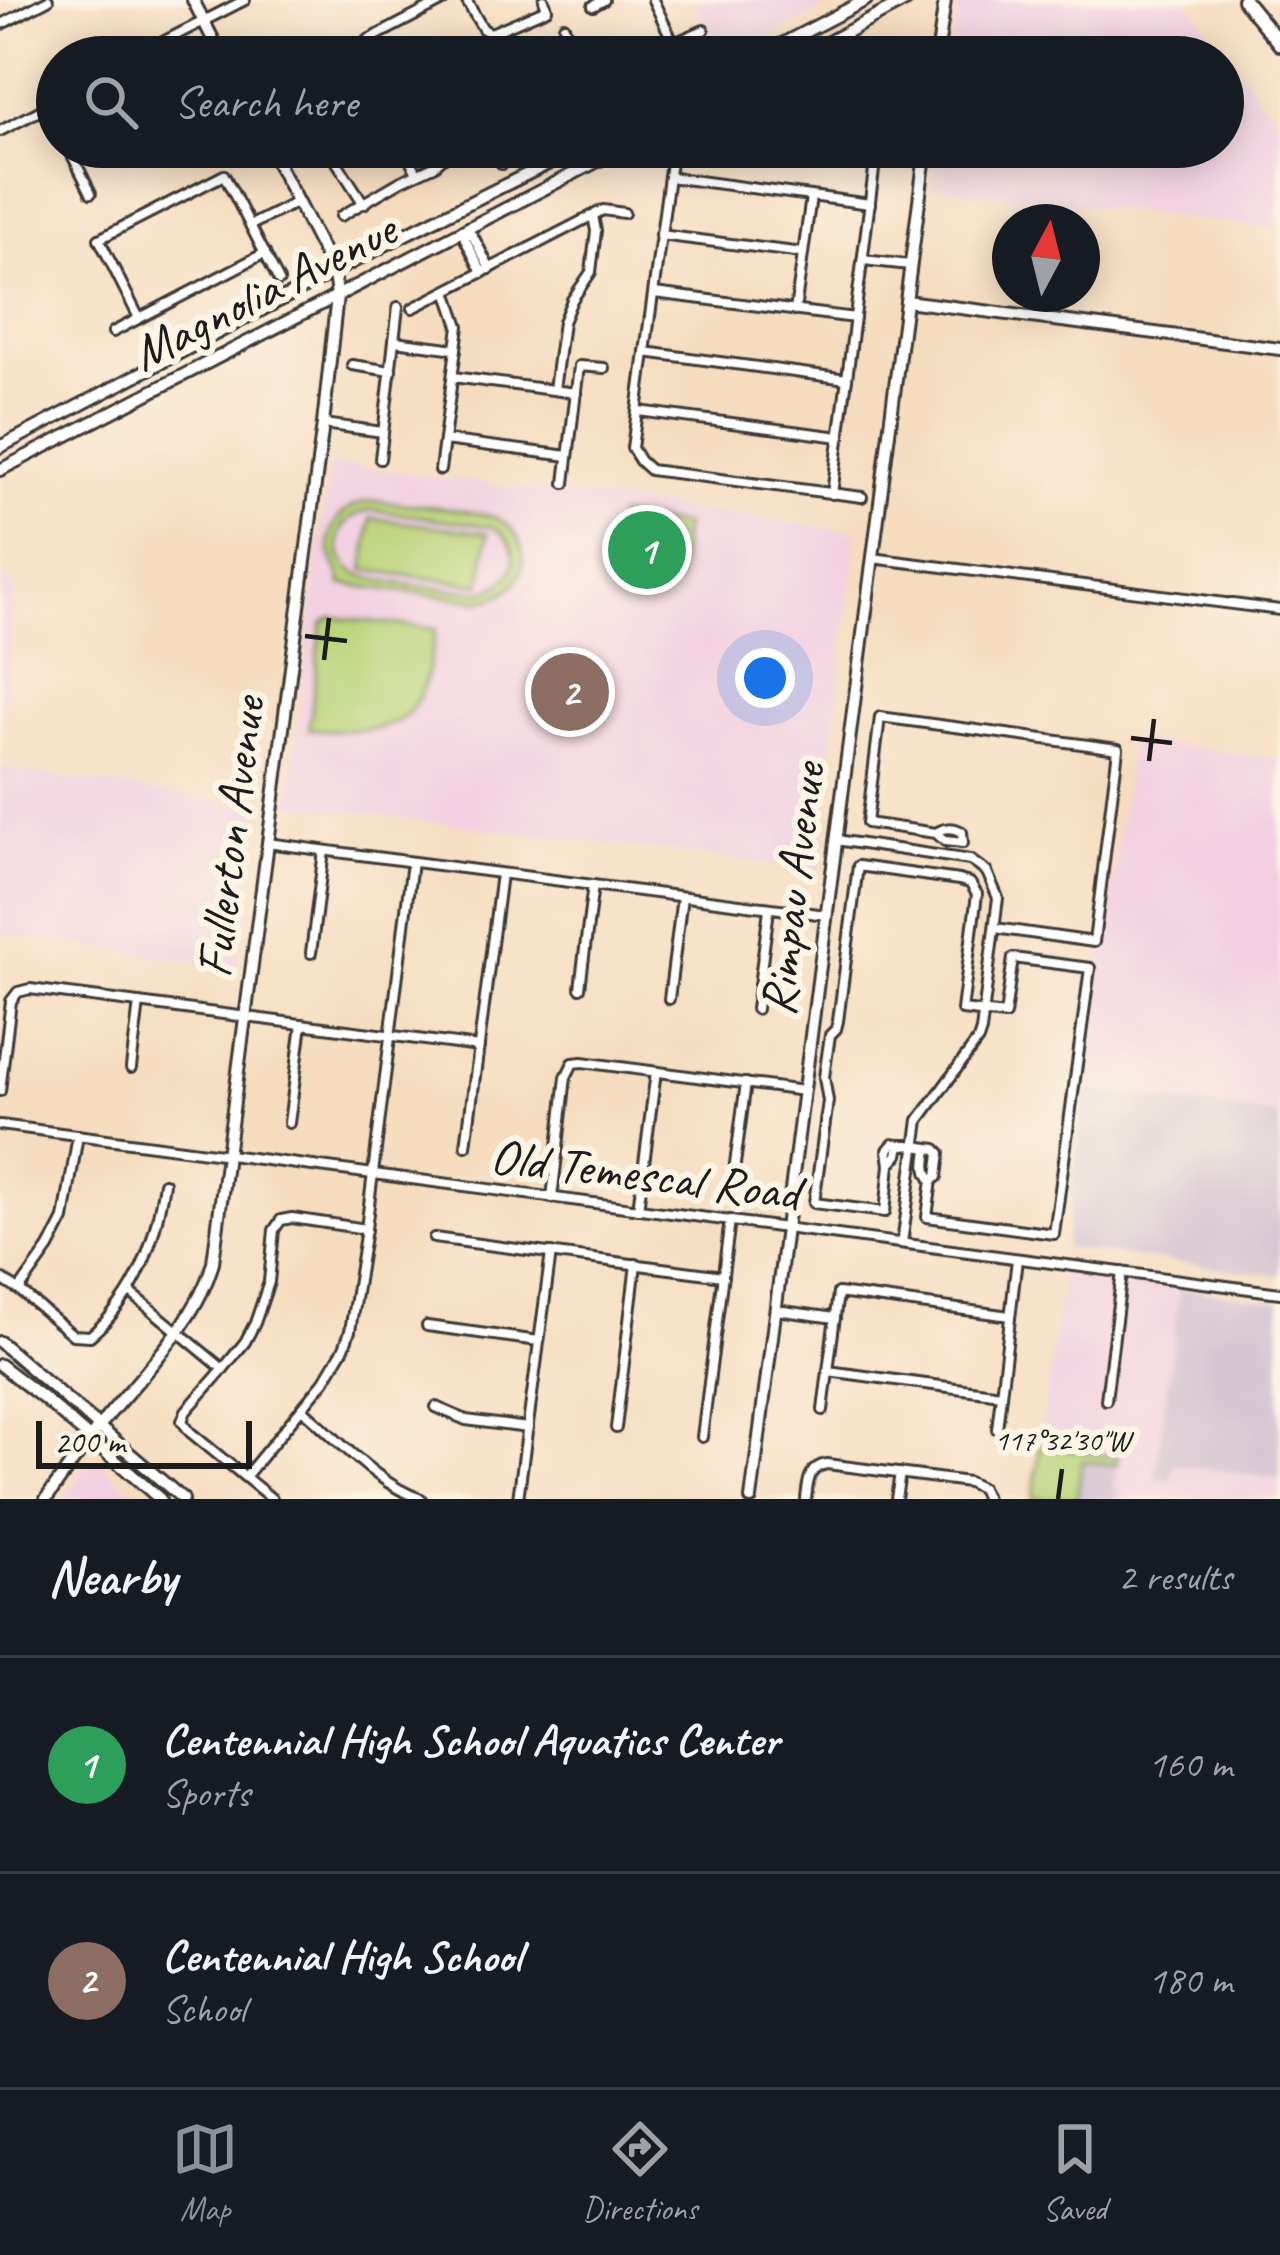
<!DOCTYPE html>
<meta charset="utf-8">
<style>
body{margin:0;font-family:Caveat,sans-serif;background:#242831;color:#f1f3f6}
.compass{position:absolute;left:992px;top:204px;width:108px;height:108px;border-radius:50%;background:#171b24;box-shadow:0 6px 30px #0003;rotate:7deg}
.scale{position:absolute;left:36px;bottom:30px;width:216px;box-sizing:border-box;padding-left:12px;border:6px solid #1c1c1c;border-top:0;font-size:33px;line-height:42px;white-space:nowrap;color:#1c1c1c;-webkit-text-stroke:9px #fcf5e5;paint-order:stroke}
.you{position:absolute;left:765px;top:678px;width:42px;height:42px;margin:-30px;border:9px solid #fff;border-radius:50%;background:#1a73e8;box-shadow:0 0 0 18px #1a73e833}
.badge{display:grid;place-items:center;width:78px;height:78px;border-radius:50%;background:#8c9099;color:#fff;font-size:39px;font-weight:700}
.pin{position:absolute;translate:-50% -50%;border:6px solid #fff;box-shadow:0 3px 12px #0006}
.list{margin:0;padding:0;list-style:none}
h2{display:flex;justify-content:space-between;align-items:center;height:156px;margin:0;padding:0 48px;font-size:51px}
h2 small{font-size:39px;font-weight:400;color:#9ea1a6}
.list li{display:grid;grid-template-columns:78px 1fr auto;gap:36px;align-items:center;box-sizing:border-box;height:216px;padding:0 48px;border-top:3px solid #363941}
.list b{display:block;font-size:45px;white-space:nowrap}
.list p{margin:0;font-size:39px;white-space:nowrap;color:#9ea1a6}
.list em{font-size:39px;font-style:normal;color:#9ea1a6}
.icon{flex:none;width:66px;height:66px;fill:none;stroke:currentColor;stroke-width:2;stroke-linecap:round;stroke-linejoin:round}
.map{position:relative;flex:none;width:1280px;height:1499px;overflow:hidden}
.search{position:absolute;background:#171b24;box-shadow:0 6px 30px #0003;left:36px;right:36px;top:36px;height:132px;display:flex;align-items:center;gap:30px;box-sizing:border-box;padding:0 42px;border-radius:66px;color:#9ea1a6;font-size:45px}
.sheet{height:588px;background:#171b24}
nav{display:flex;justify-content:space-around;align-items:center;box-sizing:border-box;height:168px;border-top:3px solid #363941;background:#171b24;font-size:33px;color:#9ea1a6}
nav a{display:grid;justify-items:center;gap:6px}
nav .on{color:#8c9099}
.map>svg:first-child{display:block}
</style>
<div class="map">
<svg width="1280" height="1499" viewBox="0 0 1280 1499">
<rect width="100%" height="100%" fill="#fcf5e5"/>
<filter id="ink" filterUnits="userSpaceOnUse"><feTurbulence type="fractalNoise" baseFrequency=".00833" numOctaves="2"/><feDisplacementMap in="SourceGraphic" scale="24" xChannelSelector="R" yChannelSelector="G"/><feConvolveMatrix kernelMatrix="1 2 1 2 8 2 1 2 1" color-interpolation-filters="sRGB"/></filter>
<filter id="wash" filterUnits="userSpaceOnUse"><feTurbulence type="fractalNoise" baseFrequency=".004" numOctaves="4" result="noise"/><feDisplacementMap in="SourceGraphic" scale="48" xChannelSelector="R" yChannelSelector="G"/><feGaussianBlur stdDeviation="2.7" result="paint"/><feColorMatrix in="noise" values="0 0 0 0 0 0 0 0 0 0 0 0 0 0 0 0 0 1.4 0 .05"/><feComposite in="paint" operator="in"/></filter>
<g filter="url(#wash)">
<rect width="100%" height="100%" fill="#f5dcbf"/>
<g fill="#f2cfe1">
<path d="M694,0H840L730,57H723Z"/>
<path d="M958,0H1187L1280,124V193L1275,229L934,187L939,147H1223V57H951Z"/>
<path d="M329,463L857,532L818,870L288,804Z"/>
<path d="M0,577L16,589L0,726Z"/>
<path d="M1131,740L1280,759V1115L1085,1090Z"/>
<path d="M0,768L259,807L237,967L0,934Z"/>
<path d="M1062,1272L1106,1277L1111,1286L1130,1289L1135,1281L1180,1288L1157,1462L1280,1479V1499H1033Z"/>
<path d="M98,1462L143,1499H62L89,1463Z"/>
</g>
<g fill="#cfbdcf">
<path d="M1085,1090L1280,1115V1276L1065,1248Z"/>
<path d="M1180,1288L1280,1301V1479L1174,1464L1171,1480L1155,1478Z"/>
<path d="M1082,1460L1117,1465L1115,1489L1119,1490L1118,1499H1077Z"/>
</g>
<g fill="#b8d277" stroke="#6a774a" stroke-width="3" fill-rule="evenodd">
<path d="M378,501C406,505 479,509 500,520C517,529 526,549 522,568C517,588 500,598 481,601L341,584C341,571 334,568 331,555C323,523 349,501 378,501ZM372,510L494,527C526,548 518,585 481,592C457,590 372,583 356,573C341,565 335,547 341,531C347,518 358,513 372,510Z"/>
<path d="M618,516L684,525L677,583L611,575Z"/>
<path d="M371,518L488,533L481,585L364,570Z"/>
<path d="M332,617L436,629C420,727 406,735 309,729L322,624Z"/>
<path d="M1040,1446L1118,1457L1117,1465L1082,1461L1077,1499H1033Z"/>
</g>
<path fill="#54bfcf" stroke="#386e76" stroke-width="3" d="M634,525L663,528L656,575L630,572Z"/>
</g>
<g filter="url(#ink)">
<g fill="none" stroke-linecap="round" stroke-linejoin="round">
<defs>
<g id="minor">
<path d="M466,0L483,29L491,33L547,9L544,0"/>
<path d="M653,0L673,42"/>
<path d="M593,6L604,0"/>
<path d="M0,25L48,0"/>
<path d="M564,26L577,57"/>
<path d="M133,57L245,0"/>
<path d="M345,57L370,39L445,0"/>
<path d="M642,57L704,30"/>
<path d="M848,57C863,49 872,44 886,57"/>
<path d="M48,107L57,125"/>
<path d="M0,131L57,102"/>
<path d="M68,147L91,193"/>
<path d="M327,147L364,204"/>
<path d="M403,147L417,173"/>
<path d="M490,147L502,164"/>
<path d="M538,147L550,162"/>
<path d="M673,147L632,448L640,461L650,470L862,497"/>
<path d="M669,177L870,204"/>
<path d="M341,216L401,181L434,166L455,147"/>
<path d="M251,225L297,202"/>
<path d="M466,230L473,236L490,269"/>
<path d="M465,231V239L482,273"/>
<path d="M660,235L803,253"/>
<path d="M863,260L910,265"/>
<path d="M654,293L855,318"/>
<path d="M413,308L603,210L624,213"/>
<path d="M795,311L811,197"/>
<path d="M139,318L99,239L224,175L279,281"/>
<path d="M113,332L265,253"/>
<path d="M395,341L456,349"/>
<path d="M645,352L847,379"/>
<path d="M352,365L391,371"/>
<path d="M453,377L576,393"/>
<path d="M554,390L563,322L572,300L591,272L596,231L593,216"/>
<path d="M638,411L840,437"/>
<path d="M323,424L383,432"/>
<path d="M444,440L568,456"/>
<path d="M380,459L398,307"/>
<path d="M440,470L459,326L447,291"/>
<path d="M565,483L579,366L604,368"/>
<path d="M832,494L877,147"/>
<path d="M872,558L1280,610"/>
<path d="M936,833L945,841L963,843L962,832C954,827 944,827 936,833L867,823L880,717L1118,749L1094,942L995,928"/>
<path d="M836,840L970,860L987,872L998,898L981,1031L978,1040L919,1120L902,1243"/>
<path d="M267,843L826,915"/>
<path d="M311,953L324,851"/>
<path d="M580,988L593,885"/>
<path d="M669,999L682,897"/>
<path d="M756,1009L769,909"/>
<path d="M131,1068L139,1003"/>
<path d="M0,1091L11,1001L18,992L30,989L479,1047"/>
<path d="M289,1123L302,1024"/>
<path d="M0,1125L1280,1293"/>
<path d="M900,1145L898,1155L890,1165L888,1150L893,1144C898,1145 903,1145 908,1145L936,1149L940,1153L937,1177L932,1180C923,1171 927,1160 928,1148"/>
<path d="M466,1146L501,874"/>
<path d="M890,1165L885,1212L814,1203L828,1101L824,1077L830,1035L836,1029L838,1021L858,866L959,880L970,883L977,894L962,1010L1005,1015L1013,958L1090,968L1054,1234L927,1217L932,1180"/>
<path d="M732,1186L746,1083"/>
<path d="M552,1198L566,1077L573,1063L582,1062L804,1091"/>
<path d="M638,1209L656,1072"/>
<path d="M434,1238L723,1276"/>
<path d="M0,1278L19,1290L73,1335L90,1336C138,1296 155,1242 164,1183"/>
<path d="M19,1290L49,1248L64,1219L78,1135"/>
<path d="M130,1292L223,1369"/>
<path d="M776,1310L835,1318"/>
<path d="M427,1326L539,1341"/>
<path d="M828,1371L1001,1394"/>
<path d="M1106,1400L1122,1272"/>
<path d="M436,1407L466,1420L528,1428"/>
<path d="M302,1409C337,1438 378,1485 421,1499"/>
<path d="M823,1410L838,1293L1010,1316"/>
<path d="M616,1428L636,1264"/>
<path d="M997,1429L1017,1259"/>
<path d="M702,1437L730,1220"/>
<path d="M245,1477L325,1380L344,1348L350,1331L366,1229L412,862"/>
<path d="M272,1499L190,1432L182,1421L186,1411L223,1369L245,1342L255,1323L269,1282L274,1230L281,1220L292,1218L366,1229"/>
<path d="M518,1499L551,1253"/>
<path d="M806,1499C808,1482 808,1467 827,1464L968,1482L981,1488L986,1499"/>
<path d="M896,1499L900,1473"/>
</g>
<g id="major">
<path d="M193,0L222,57"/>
<path d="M757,57L866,0"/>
<path d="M800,57L907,0"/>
<path d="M937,57L945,0"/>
<path d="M906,301L1280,349"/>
<path d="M0,447L408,233L582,147"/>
<path d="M0,470L625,147"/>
<path d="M0,1342L183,1499"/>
<path d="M0,1365L43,1398L160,1499"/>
<path d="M46,1499C64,1474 82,1448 102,1423C140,1376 198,1321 213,1262L323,424L337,296L334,273L269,147"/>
<path d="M751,1499L926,147"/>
</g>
<path id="highway" d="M1244,0L1280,44"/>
</defs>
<use href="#minor" stroke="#3d3934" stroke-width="14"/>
<use href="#major" stroke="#3d3934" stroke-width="16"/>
<use href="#highway" stroke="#3d3934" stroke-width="18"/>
<use href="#minor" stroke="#fff" stroke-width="8"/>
<use href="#major" stroke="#fff" stroke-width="10"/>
<use href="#highway" stroke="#fff" stroke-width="12"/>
</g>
</g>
<path fill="none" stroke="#1c1c1c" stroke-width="4.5" d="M305,636L347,641M324,660L329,618M1131,738L1172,743M1149,761L1154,719M1058,1499L1062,1469"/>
<g text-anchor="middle" stroke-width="12" stroke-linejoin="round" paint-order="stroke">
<g font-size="51" fill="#1c1c1c" stroke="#fcf5e5">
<text transform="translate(263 290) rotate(-27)" y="18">Magnolia Avenue</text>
<text transform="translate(229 837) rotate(-83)" y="18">Fullerton Avenue</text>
<text transform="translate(791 889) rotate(-83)" y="18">Rimpau Avenue</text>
<text transform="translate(645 1173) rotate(7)" y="18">Old Temescal Road</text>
</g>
</g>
<g font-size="30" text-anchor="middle" fill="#1c1c1c" stroke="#fcf5e5" stroke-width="12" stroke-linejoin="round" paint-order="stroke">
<text x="1062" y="1450">117°32'30"W</text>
</g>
</svg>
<svg class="compass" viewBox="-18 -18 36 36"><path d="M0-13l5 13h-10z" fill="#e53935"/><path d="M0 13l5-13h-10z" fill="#9ea1a6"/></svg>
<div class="scale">200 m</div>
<div class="you"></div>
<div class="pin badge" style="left:647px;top:550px;background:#2e9e5b">1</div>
<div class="pin badge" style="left:570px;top:692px;background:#8d6e63">2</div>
<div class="search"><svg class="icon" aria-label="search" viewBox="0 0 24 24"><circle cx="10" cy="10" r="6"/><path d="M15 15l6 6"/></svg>Search here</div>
</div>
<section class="sheet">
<h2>Nearby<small>2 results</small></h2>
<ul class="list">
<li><span class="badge" style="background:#2e9e5b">1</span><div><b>Centennial High School Aquatics Center</b><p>Sports</p></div><em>160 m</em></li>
<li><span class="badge" style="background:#8d6e63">2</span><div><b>Centennial High School</b><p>School</p></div><em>180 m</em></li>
</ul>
</section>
<nav>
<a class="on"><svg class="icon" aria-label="map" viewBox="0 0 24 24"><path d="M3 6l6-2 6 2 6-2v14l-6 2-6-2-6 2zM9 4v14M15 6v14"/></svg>Map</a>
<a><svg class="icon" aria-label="directions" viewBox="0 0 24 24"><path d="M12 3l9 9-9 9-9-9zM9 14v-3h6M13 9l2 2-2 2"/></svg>Directions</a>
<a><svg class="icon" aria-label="saved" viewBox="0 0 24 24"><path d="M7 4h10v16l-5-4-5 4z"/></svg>Saved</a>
</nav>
